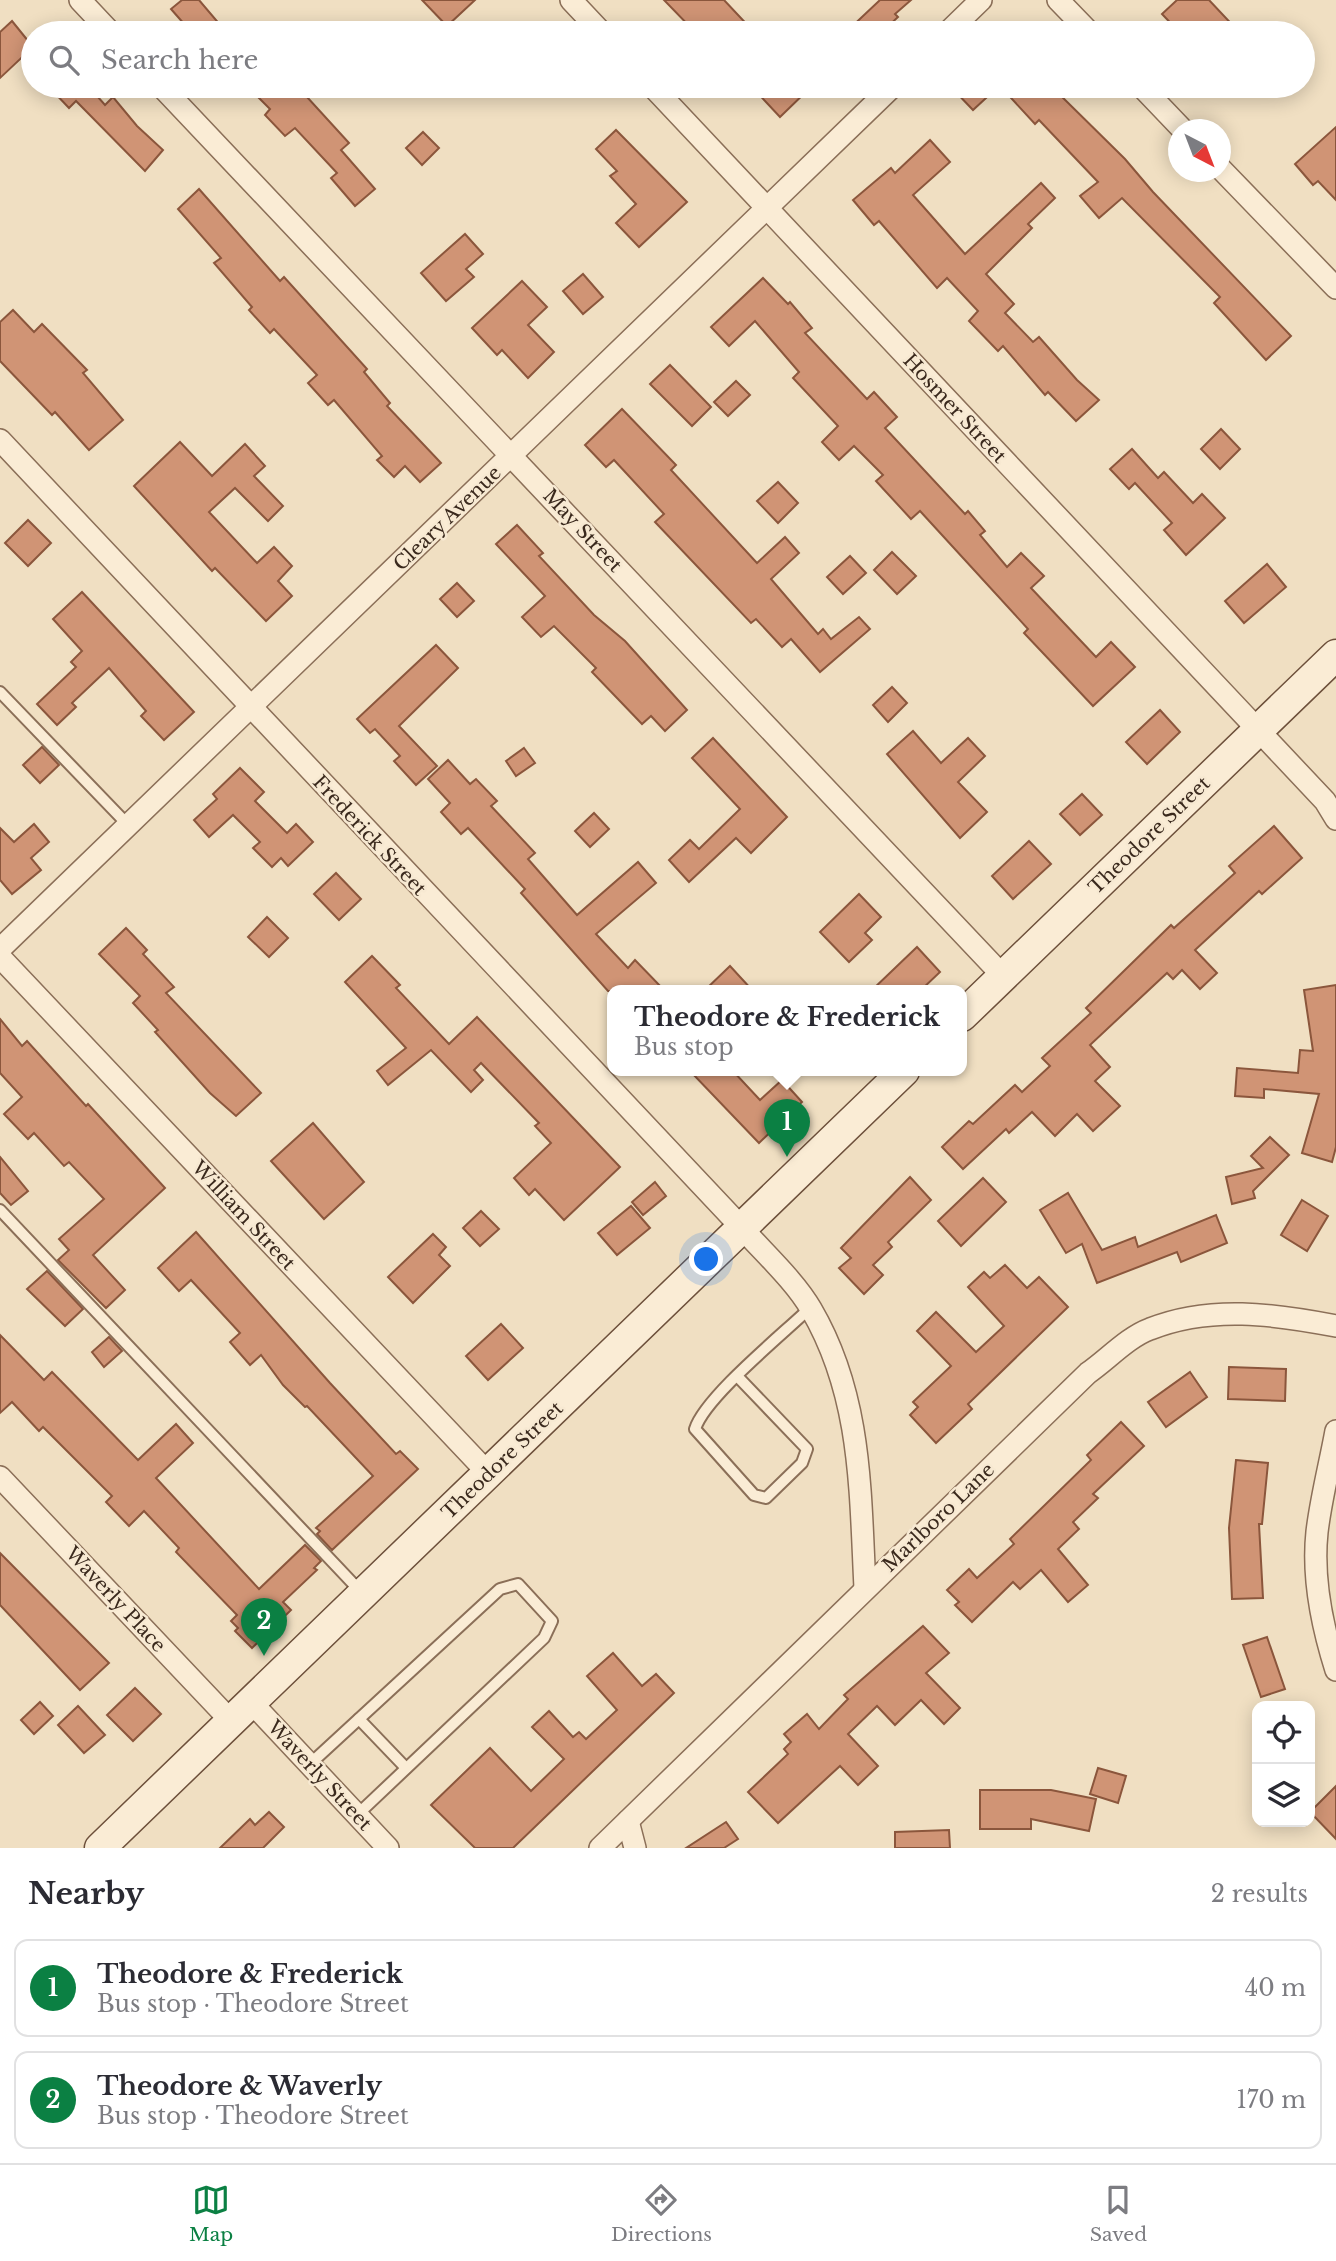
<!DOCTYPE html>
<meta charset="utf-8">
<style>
body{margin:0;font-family:"Libre Baskerville",serif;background:#f7f7f7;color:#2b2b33}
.controls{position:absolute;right:21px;bottom:21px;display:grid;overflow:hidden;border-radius:14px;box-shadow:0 4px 18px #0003}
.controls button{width:63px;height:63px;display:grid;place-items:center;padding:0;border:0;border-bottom:2px solid #e1e1e2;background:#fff;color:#2b2b33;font:35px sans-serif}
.compass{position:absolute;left:1168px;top:119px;width:63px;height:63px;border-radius:50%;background:#fff;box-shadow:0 4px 18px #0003;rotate:138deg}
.you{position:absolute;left:707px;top:1260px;width:24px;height:24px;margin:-18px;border:5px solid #fff;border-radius:50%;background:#1a73e8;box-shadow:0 0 0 10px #1a73e833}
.badge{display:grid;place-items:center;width:46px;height:46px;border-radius:50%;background:#0b8043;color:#fff;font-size:23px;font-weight:700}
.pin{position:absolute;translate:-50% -58px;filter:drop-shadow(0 2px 4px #0008)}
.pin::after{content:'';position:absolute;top:37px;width:24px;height:21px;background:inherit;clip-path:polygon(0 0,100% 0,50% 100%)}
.popup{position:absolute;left:607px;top:985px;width:360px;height:91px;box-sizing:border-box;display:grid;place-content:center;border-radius:14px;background:#fff;filter:drop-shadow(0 2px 5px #0005);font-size:23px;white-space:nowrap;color:#7c7c81}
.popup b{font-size:26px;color:#2b2b33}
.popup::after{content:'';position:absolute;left:50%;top:100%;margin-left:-14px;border:14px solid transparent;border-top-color:#fff}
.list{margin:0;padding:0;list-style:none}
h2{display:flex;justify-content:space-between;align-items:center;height:91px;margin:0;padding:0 28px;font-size:30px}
h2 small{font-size:23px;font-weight:400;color:#7c7c81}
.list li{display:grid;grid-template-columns:46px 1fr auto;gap:21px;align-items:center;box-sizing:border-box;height:98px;margin:0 14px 14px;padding:0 14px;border:2px solid #e1e1e2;border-radius:14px}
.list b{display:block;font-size:26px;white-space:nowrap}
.list p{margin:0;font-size:23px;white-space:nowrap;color:#7c7c81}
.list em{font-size:23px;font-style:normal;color:#7c7c81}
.icon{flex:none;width:38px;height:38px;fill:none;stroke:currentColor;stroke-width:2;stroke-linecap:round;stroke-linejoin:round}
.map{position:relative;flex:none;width:1336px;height:1848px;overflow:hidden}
.search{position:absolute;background:#fff;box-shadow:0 4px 18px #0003;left:21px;right:21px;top:21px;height:77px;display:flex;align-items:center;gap:18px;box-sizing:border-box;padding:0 24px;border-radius:38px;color:#7c7c81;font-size:26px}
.sheet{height:315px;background:#fff}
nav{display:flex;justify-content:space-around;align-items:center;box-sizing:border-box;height:98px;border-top:2px solid #e1e1e2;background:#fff;font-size:19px;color:#7c7c81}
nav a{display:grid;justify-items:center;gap:4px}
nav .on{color:#0b8043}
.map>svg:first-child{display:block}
</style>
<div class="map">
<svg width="1336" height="1848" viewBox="0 0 1336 1848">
<rect width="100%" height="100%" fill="#f0dfc2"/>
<g fill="#d09475" stroke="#8b563c" stroke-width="2">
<path d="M182,0H199L227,33H192L171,9Z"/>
<path d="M422,0H475L447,26Z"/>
<path d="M664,0H724L755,33H696Z"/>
<path d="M880,0H911L895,14L898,17L881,33H845Z"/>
<path d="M1177,0H1209L1240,33H1180L1162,14Z"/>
<path d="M12,21L33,47L0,78V32Z"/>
<path d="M48,86H93L90,88L105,105L113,97L137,126L163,150L145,171L76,101L69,108Z"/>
<path d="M247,86H297L349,143L341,150L375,189L355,206L331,178L337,173L295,128L285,136L265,115L270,109Z"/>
<path d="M751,86H812L780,117Z"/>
<path d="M950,86H999L973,110Z"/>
<path d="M1000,86H1051L1125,159L1153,192L1291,336L1266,360L1214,303L1220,297L1122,198L1099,218L1080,196L1098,182L1039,120L1035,124Z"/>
<path d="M1336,127V200L1318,181L1313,185L1295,164Z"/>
<path d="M616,130L687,202L639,247L616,223L636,204L610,176L617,171L596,149Z"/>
<path d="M423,132L439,148L422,165L406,148Z"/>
<path d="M930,140L950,162L913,195L965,254L1041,183L1055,198L1028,224L1032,228L986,274L1014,304L1005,313L1033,342L1039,337L1077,380L1099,400L1076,421L1048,392L1045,395L1003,346L998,351L969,321L978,311L947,278L937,288L879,221L874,225L853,200L891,168L895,173Z"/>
<path d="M199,189L280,281L284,277L367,369L364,372L390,403L387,406L441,463L420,482L405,466L394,477L377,460L382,456L334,400L328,405L308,383L317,375L274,329L270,333L249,310L252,307L214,263L221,258L178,209Z"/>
<path d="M465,234L483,254L466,269L474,277L446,301L421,273Z"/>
<path d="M583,274L603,297L583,314L563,291Z"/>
<path d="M763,278L788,304L790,302L812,328L805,333L867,399L874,392L897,417L885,428L965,514L968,511L985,531L980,535L1007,567L1021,553L1044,576L1031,588L1096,657L1111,642L1135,667L1093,706L1024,633L1028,629L920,511L911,519L876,481L883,475L854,446L839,460L822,442L838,426L793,378L799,372L755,321L729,346L711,327Z"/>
<path d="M522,281L547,307L528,325L554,352L528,378L502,350L497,355L472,328Z"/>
<path d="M13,310L34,332L42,324L87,370L83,373L123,420L89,450L55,412L52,415L0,361V322Z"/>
<path d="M670,365L711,407L692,426L650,384Z"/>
<path d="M736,381L750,395L728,416L714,402Z"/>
<path d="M622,409L676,465L671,470L757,563L785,537L799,553L771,579L818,634L823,629L831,639L859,617L870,629L820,672L791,639L782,647L756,619L751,623L655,522L664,514L614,460L606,467L585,445Z"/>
<path d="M1221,429L1240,449L1220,469L1201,449Z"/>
<path d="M180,442L212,476L245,444L265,466L254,476L283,506L268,521L235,488L209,512L257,563L274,547L292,566L278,581L292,596L266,621L215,568L212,571L134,486Z"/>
<path d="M1132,449L1158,478L1164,472L1193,503L1202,494L1225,518L1186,555L1164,530L1172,523L1135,483L1129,489L1110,469Z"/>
<path d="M778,482L798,503L778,523L757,501Z"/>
<path d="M28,520L51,543L28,566L5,543Z"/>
<path d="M517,525L543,553L539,556L594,615L625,641L687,710L665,731L651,716L642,724L592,672L596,668L554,626L541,637L522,617L545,596L496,544Z"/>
<path d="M892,552L916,576L897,594L874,570Z"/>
<path d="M850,556L866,573L843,594L827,577Z"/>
<path d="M1267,564L1286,587L1244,623L1225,601Z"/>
<path d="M457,583L474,601L457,617L440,599Z"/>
<path d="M82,592L194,712L164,740L141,716L146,711L109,668L72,703L76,707L57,725L37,704L76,667L71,662L82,651L53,619Z"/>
<path d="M436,645L458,668L399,726L437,766L416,785L394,761L400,756L375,729L370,733L357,719Z"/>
<path d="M892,687L907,703L888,722L873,705Z"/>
<path d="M1160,710L1180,732L1147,764L1126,742Z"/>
<path d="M913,731L941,763L968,738L985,756L958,782L987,812L960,838L887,754Z"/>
<path d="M713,738L787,817L751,853L736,838L689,882L669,860L690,840L699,849L740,809L692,758Z"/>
<path d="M42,747L59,765L40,783L23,765Z"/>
<path d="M524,748L535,763L516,776L506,761Z"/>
<path d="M448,760L470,784L476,779L497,801L491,806L535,853L528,859L577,915L638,862L656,883L596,934L628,968L635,960L665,991H608L521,893L525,889L468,828L461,834L441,812L450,803L428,779Z"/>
<path d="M240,768L264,792L255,801L287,833L296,824L313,842L288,866L281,858L272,867L253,848L260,842L233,815L209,837L194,820L217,799L213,794Z"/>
<path d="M1082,794L1102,815L1080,835L1060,814Z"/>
<path d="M594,813L609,829L590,847L575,831Z"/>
<path d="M34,824L49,842L31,858L41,870L12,894L0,880V828L14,842Z"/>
<path d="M1274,826L1302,858L1262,894L1259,891L1195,950L1217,973L1200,989L1182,970L1173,979L1167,973L1090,1045L1110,1067L1095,1081L1120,1106L1093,1131L1077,1114L1055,1136L1032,1112L1009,1133L1006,1129L963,1169L942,1147L969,1121L973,1124L1015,1085L1022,1092L1050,1066L1042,1058L1091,1013L1086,1008L1171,925L1174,928L1235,873L1229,866Z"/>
<path d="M1029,841L1051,864L1013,899L992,876Z"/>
<path d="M336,873L361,899L339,920L314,894Z"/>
<path d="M859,894L881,917L865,933L872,940L849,962L820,932Z"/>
<path d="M267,917L288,938L269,957L248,937Z"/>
<path d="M126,928L147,950L143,954L174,987L166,993L261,1093L236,1116L210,1093L155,1032L158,1030L133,1003L140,996L99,954Z"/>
<path d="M917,947L940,972L920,991H871Z"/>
<path d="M372,956L400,985L396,988L449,1044L477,1017L620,1167L564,1220L535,1189L529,1195L514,1178L551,1143L535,1126L539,1123L481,1063L474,1070L483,1080L471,1092L431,1050L388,1085L377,1071L406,1048L345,982Z"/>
<path d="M730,966L753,991H704Z"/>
<path d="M1336,985V1147L1332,1162L1302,1153L1319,1094L1264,1089V1098L1235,1096L1237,1068L1298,1073L1300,1050L1313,1051L1304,990Z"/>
<path d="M0,1019L22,1046L27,1041L86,1106L88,1104L165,1188L93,1255L125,1290L106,1308L58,1260L69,1250L59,1239L104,1199L69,1162L64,1166L34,1133L28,1139L4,1114L22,1097L0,1073Z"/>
<path d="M690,1071H733L760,1100L782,1080L802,1102L759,1143Z"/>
<path d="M313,1123L364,1182L324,1219L271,1161Z"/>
<path d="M1270,1137L1289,1155L1253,1191L1255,1198L1232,1204L1226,1177L1263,1168L1251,1156Z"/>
<path d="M0,1157L28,1191L11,1205L0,1193Z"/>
<path d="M910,1177L931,1200L888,1242L892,1247L873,1265L883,1275L864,1294L839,1268L851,1258L841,1248Z"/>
<path d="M983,1178L1006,1202L961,1246L938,1221Z"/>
<path d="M655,1182L666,1196L643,1215L632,1202Z"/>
<path d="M1068,1193L1102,1250L1135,1237L1138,1247L1216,1215L1227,1243L1181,1262L1177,1252L1097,1283L1082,1244L1066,1253L1040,1210Z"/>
<path d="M1302,1200L1328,1216L1307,1251L1281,1235Z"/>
<path d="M631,1206L650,1228L617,1255L598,1233Z"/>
<path d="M481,1211L499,1229L480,1246L463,1228Z"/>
<path d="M196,1232L330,1383L396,1454L400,1451L418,1469L332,1550L317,1534L320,1531L316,1528L373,1476L307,1406L305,1407L283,1385L261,1355L250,1365L230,1342L240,1333L191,1280L179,1291L158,1268Z"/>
<path d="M433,1234L446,1247L439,1255L450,1266L413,1303L388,1277Z"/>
<path d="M1005,1265L1027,1288L1039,1277L1068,1307L968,1404L972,1409L936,1443L910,1415L918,1407L913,1402L951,1366L917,1331L936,1312L976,1352L1004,1326L968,1287L984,1272L990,1278Z"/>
<path d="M47,1271L83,1309L65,1326L27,1289Z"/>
<path d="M501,1324L523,1348L488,1380L466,1356Z"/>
<path d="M0,1335L44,1380L52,1372L138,1460L176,1424L193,1443L156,1478L259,1589L305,1545L321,1561L314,1568L317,1570L283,1602L291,1610L252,1648L235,1631L238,1628L231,1621L237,1615L176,1552L179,1548L144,1511L129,1526L106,1502L112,1496L43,1427L39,1431L12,1402L0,1413Z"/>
<path d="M109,1337L122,1351L104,1367L92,1352Z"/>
<path d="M1229,1367L1286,1369L1285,1401L1228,1399Z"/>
<path d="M1190,1372L1207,1397L1166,1427L1148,1402Z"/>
<path d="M1121,1422L1144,1446L1093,1494L1098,1498L1073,1522L1079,1529L1058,1549L1088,1585L1068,1602L1041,1570L1020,1589L1013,1582L972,1622L955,1605L959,1602L947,1590L969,1569L977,1578L1014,1544L1010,1539L1091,1460L1087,1455Z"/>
<path d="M1236,1460L1268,1463L1262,1524H1259L1263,1598L1232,1599L1229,1528Z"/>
<path d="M0,1553L109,1663L80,1690L0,1605Z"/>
<path d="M923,1626L949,1653L926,1673L960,1708L944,1724L921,1700L895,1725L877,1706L848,1734L878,1766L858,1785L840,1766L778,1823L748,1792L788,1754L784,1749L791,1742L784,1734L807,1714L819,1729L848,1699L844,1695Z"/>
<path d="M1267,1637L1285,1689L1261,1697L1243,1645Z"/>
<path d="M613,1653L642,1686L656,1674L674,1693L513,1848H475L431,1805L490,1748L531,1791L564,1759L532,1727L549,1711L573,1737L579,1732L586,1739L617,1710L587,1676Z"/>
<path d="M135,1688L161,1714L133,1741L107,1715Z"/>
<path d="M40,1702L53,1716L34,1734L21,1720Z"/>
<path d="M78,1706L105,1735L84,1753L58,1725Z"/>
<path d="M1098,1768L1126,1776L1118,1803L1090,1794Z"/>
<path d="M1336,1786V1839L1310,1812Z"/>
<path d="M980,1790H1051L1096,1799L1089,1831L1031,1819V1829H980Z"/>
<path d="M269,1812L284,1827L263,1848H220L250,1819L255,1825Z"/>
<path d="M726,1822L738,1839L724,1848H686Z"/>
<path d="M949,1830L950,1848H895V1832Z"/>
</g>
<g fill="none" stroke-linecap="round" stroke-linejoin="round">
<defs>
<g id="service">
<path d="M0,692L129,826"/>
<path d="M0,1210L361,1592"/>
<path d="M738,1377L807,1449L802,1463L766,1498L754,1495L695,1429C705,1397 783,1334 811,1307"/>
<path d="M359,1719L406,1768"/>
<path d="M310,1764L500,1589L518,1584L552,1621L544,1638L357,1815"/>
</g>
<g id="minor">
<path d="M80,0L111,33"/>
<path d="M571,0L602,33"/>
<path d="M1058,0L1090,33"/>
<path d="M947,33L981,0"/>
<path d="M161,86L1003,976"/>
<path d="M652,86L1325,801L1336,819"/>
<path d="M1141,86L1183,130"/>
<path d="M1220,168L1336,288"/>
<path d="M0,440L742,1228C763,1252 795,1281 811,1309C862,1396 860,1490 865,1588"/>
<path d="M0,949L893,86"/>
<path d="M0,957L488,1473"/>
<path d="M1336,1431C1330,1464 1321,1498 1317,1532C1312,1579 1322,1626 1336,1670"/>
<path d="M0,1477L231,1721"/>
<path d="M251,1702L388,1848"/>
<path d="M628,1821L635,1848"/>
<path d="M600,1848L1088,1373C1107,1360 1128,1337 1150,1329C1210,1305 1274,1314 1336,1326"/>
</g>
<g id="secondary">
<path d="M962,1016L1336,655"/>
<path d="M100,1848L904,1071"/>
</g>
</defs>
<use href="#service" stroke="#8b6f58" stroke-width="14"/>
<use href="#minor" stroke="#8b6f58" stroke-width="24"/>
<use href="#secondary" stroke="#6d503b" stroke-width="33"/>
<use href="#service" stroke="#faecd5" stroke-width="10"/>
<use href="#minor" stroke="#faecd5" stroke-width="21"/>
<use href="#secondary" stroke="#faecd5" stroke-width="30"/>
</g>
<g text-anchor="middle" stroke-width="5" stroke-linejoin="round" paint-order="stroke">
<g font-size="19" fill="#3a291d" stroke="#f7e9d2">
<text transform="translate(955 408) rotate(47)" y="7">Hosmer Street</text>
<text transform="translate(447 518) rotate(-44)" y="7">Cleary Avenue</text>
<text transform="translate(583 530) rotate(47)" y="7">May Street</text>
<text transform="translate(370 835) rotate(47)" y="7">Frederick Street</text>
<text transform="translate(1149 835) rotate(-44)" y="7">Theodore Street</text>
<text transform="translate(244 1215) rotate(47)" y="7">William Street</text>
<text transform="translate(502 1460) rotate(-44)" y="7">Theodore Street</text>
<text transform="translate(938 1517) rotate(-44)" y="7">Marlboro Lane</text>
<text transform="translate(116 1599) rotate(47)" y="7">Waverly Place</text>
<text transform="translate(320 1775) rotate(47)" y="7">Waverly Street</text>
</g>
</g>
</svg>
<div class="controls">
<button><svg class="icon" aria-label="locate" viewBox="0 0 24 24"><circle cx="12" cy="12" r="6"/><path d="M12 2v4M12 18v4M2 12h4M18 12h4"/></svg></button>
<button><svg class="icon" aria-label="layers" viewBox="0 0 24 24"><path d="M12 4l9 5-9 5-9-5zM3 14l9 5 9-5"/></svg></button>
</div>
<svg class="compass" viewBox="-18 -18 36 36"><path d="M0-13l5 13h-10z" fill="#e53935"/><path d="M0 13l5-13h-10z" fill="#7c7c81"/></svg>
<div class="you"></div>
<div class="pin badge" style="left:787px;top:1157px">1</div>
<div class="popup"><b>Theodore &amp; Frederick</b>Bus stop</div>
<div class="pin badge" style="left:264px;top:1656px">2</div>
<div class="search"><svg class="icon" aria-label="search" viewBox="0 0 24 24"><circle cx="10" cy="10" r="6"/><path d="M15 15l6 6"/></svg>Search here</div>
</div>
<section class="sheet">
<h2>Nearby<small>2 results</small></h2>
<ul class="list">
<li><span class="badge">1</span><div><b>Theodore &amp; Frederick</b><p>Bus stop · Theodore Street</p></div><em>40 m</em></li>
<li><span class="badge">2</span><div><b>Theodore &amp; Waverly</b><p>Bus stop · Theodore Street</p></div><em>170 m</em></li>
</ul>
</section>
<nav>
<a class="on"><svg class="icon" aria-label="map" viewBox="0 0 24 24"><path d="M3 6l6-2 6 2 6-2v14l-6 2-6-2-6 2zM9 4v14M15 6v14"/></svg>Map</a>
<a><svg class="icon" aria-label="directions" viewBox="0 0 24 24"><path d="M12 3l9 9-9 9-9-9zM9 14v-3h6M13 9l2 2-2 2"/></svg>Directions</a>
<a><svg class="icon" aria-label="saved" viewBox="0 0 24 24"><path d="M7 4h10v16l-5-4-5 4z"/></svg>Saved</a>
</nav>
